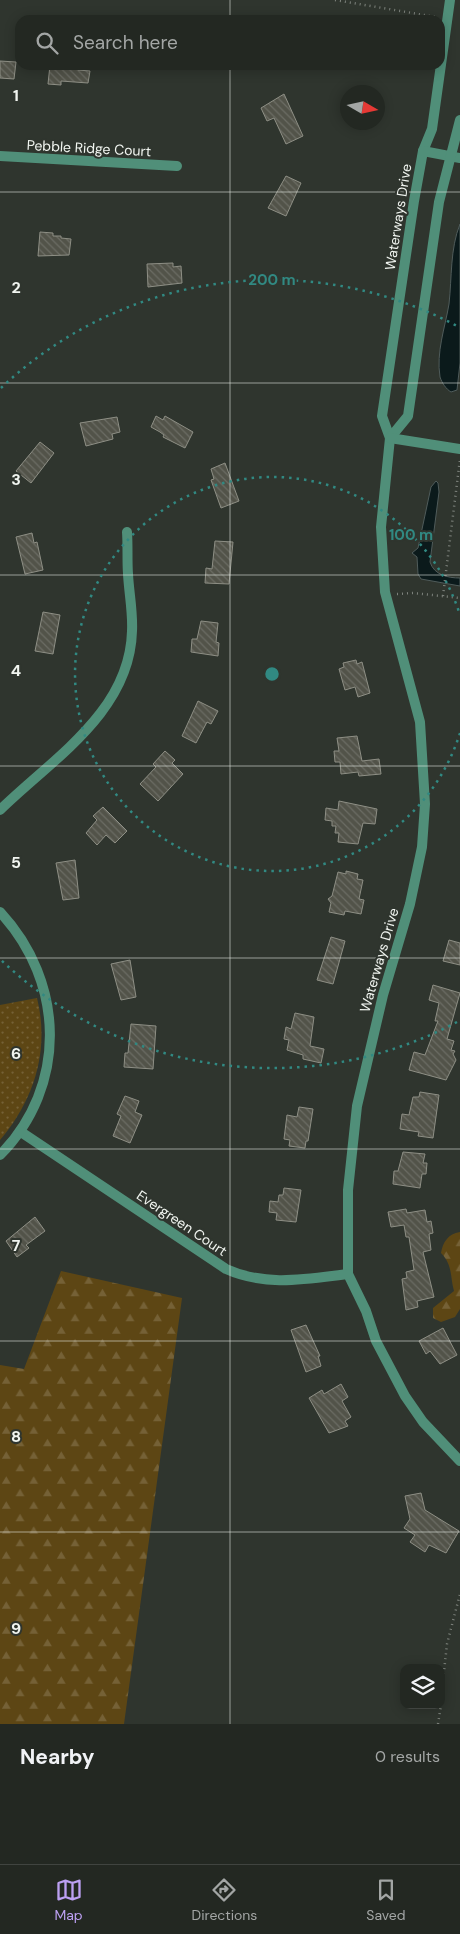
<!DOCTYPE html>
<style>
body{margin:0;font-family:"DM Sans",sans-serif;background:#2f342f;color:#f1f3f6}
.controls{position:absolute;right:15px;bottom:15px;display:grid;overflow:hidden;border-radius:10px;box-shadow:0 2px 12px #0003}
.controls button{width:45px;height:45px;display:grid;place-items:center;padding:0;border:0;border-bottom:1px solid #404440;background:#232822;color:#f1f3f6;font:25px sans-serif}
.compass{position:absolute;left:340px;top:85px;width:45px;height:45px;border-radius:50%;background:#232822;box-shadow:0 2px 12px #0003;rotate:99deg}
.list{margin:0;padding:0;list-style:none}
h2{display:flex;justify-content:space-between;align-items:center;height:65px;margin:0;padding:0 20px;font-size:21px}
h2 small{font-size:16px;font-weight:400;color:#a3a6a5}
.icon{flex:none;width:28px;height:28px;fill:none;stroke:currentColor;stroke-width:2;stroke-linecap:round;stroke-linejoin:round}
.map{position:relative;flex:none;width:460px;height:1724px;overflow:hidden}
.search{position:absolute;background:#232822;box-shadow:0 2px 12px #0003;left:15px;right:15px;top:15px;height:55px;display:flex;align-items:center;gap:12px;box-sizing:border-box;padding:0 18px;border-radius:15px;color:#a3a6a5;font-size:19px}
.sheet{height:140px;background:#232822}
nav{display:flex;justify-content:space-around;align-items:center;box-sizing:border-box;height:70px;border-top:1px solid #404440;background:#232822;font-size:14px;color:#a3a6a5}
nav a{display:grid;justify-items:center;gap:2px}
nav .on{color:#bca0f2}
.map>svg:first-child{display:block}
</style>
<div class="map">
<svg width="460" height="1724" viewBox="0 0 460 1724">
<defs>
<pattern id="forest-firs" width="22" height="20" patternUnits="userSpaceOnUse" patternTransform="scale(1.25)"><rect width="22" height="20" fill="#5d4614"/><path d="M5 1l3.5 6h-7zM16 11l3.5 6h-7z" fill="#756136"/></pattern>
<pattern id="park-dots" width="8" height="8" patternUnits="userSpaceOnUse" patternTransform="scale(1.25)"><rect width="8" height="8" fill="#5d4614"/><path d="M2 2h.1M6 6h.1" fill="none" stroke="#756136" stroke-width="1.8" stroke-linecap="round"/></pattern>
<pattern id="building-back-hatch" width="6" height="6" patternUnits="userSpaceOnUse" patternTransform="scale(1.25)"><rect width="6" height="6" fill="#525349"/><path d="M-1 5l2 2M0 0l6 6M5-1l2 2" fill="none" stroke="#6b6c64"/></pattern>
</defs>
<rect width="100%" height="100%" fill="#2f352e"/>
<g fill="url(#forest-firs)">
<path d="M460,1232V1309L455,1317L441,1322L433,1318V1308L454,1291C450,1277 453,1265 441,1253C443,1242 448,1234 460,1232Z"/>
<path d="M61,1271L182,1298L124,1724H0V1365L24,1369Z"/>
</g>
<path fill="url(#park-dots)" d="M37,998C50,1050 34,1100 0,1140V1005Z"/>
<g fill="#0b1a1b" stroke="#505c5b">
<path d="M460,224V363L457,390L451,392C446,389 442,383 440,377C436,352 445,328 449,304C452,277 450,249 460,224Z"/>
<path d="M436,481L438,483L439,492L430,562C434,575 448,578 460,578V586L421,579L418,574L417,557L412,553L418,548L431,487Z"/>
</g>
<g fill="url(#building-back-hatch)" stroke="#8e8f85">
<path d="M0,61L16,62L14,79L0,78Z"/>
<path d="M50,65L79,67L78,70L90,71L88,83L61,81V85L48,84Z"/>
<path d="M284,94L303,136L286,144L274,118L267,121L261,108Z"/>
<path d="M286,176L301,183L286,216L268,208Z"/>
<path d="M40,232L53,233V236H61V238L71,239L69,255L38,256Z"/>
<path d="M173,263V267L181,266L182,283L148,287L147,264Z"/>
<path d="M156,416L163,420L165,416L193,432L185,448L163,437L164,435L160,432L151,427Z"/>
<path d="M117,417L120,432L112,434L113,439L86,446L80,423Z"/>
<path d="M40,442L54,453L31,483L16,471Z"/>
<path d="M225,463L239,501L221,508L211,480L214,479L211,469Z"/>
<path d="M32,533L34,543L37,542L43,570L25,574L16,537Z"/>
<path d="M215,541L233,542L229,584L205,583L206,568L212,569Z"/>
<path d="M43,612L60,615L53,654L35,651Z"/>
<path d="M201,621L218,623L216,642L219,643L218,656L191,652L192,639H197Z"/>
<path d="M356,660L357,664L362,662L370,693L358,697L355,687L345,690L339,669L344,667L343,663Z"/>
<path d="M198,701L218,711L211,724L207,722L196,743L182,736Z"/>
<path d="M357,736L362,761L379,759L381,774L359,776L358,772L341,774L340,762H335L334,751H339L337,738Z"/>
<path d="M165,751L175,760L172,763L183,774L158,801L140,784L156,767L153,764Z"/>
<path d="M339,801L377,809L375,824L363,823L358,844L338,842L339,833H335L336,826H332V821L325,820L326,808L338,810Z"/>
<path d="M103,807L127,831L115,843L106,835L97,845L86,833L97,820L93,816Z"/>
<path d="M75,860L79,898L63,900L56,863Z"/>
<path d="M346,871L358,874L357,879L363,880L359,899L364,900L361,914L345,911L344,915L329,912L331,903L328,899L332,896L338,872L346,874Z"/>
<path d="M331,937L345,941L333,984L317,980Z"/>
<path d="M449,940L460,943V965L443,961Z"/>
<path d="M130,960L136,997L121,1000L111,964Z"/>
<path d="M433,985L460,993L447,1039L454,1041L451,1050L455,1051L453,1054L456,1060L446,1080L409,1070L414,1052L425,1055L438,1021H435L439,1003L429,1000Z"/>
<path d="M295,1013L314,1017L310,1046L324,1049L321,1063L303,1059V1055L287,1050L289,1040L284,1039L286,1027L291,1029Z"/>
<path d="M131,1024L156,1026L153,1069L124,1067L125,1053H128Z"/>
<path d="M420,1092L439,1095L433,1138L418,1136L419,1132L400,1129L402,1114L409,1115L413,1097H419Z"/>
<path d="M125,1096L139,1101L135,1112L142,1115L130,1143L113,1136L121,1116L117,1114Z"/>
<path d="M299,1107L313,1109L308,1141H306L305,1148L289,1146L290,1140L284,1139L287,1115L297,1117Z"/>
<path d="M403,1152L425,1154L423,1163H427L426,1174H422L420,1188L393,1184L394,1171H398Z"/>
<path d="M284,1188L301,1190L296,1222L276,1220L277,1213L269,1212L270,1201L278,1202L279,1195H283Z"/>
<path d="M406,1209L407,1213L425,1210L427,1222L431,1221L433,1233L429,1234L431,1250L423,1252L434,1297L417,1301L418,1307L406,1310L402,1279L407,1278L406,1272L414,1270L409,1237H406L404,1225L391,1227L388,1212Z"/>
<path d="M35,1217L45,1231L26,1245L29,1248L17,1257L6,1241Z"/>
<path d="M306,1325L320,1356H318L321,1366L306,1372L291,1330Z"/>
<path d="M443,1328L457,1355L440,1364L430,1351L426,1354L419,1341Z"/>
<path d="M341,1384L348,1397L342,1401L351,1417L345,1421L348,1426L329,1433L309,1398L322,1390L324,1394Z"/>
<path d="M421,1493L425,1510L459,1531L446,1553L429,1545L425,1552L410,1542L415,1535L404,1528L410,1519L405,1496Z"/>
</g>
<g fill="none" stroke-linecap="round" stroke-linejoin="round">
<g stroke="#7f847e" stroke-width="2.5" stroke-dasharray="1 4" stroke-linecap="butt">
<path d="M335,0L436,17"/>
<path d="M397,594L413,593L460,598"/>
<path d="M443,596L460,459"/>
<path d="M441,1699L447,1644L460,1594"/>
<path d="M438,1724L441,1705"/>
</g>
<g stroke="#508f79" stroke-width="10">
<path d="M450,0L432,129L423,151L414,201L382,416L390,438L381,527L385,592L420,722L425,804L422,847L410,904L383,995L357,1106L348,1190V1274L366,1311L376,1341L405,1396L423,1422L460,1461"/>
<path d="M423,151L460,158"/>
<path d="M0,156L177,166"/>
<path d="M390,438L408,416L439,202L460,120"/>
<path d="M390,438L460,449"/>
<path d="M0,810C52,759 130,712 132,631C133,612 129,593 128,574C127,560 128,546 127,532"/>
<path d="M0,912C65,982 68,1086 0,1155"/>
<path d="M21,1132L226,1269C266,1287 306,1279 348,1274"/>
</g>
</g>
<path fill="none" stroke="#f1f5f0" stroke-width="1" stroke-opacity="0.55" d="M230,0V20M230,65V1724M0,192H460M0,383H460M0,575H460M0,766H460M0,958H460M0,1149H460M0,1341H460M0,1532H460"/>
<g fill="none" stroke="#318982" stroke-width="2.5" stroke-dasharray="2.5 5">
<path d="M460 733A197 197 0 1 1 460 615"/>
<path d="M457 1022A394 394 0 0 1 1 960M1 388A394 394 0 0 1 457 326"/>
</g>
<g text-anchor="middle" stroke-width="4" stroke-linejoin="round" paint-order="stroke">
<g font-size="14" fill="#f1f5f0" stroke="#2f352e">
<text transform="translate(89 148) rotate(3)" y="5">Pebble Ridge Court</text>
<text transform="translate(398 217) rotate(-81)" y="5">Waterways Drive</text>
<text transform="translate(379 960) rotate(-74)" y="5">Waterways Drive</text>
<text transform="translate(182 1223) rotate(34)" y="5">Evergreen Court</text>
</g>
</g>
<g font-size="16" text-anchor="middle" font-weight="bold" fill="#f1f5f0" stroke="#2f352e" stroke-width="4" stroke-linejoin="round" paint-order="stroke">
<text x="16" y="101">1</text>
<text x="16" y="293">2</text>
<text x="16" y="485">3</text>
<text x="16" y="676">4</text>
<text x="16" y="868">5</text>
<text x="16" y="1059">6</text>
<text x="16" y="1251">7</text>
<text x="16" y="1442">8</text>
<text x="16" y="1634">9</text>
</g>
<circle cx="272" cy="674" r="8" fill="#318982" stroke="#2f352e" stroke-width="2.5"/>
<g font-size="15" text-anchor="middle" font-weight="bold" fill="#318982" stroke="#2f352e" stroke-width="4" stroke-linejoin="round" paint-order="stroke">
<text x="272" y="285">200 m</text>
<text x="411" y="540">100 m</text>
</g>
</svg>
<div class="controls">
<button><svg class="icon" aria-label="layers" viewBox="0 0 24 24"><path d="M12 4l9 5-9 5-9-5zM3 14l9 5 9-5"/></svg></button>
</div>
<svg class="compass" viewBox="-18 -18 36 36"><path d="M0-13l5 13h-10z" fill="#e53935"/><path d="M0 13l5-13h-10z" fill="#a3a6a5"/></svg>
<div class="search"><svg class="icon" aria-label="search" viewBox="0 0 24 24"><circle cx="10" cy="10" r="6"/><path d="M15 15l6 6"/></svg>Search here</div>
</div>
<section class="sheet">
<h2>Nearby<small>0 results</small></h2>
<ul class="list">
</ul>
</section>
<nav>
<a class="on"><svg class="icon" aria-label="map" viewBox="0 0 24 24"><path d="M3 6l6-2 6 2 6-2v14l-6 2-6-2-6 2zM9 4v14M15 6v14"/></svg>Map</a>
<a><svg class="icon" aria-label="directions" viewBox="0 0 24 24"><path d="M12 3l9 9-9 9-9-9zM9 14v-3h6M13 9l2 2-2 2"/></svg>Directions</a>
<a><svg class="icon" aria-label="saved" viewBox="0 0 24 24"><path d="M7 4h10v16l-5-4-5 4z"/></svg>Saved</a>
</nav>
